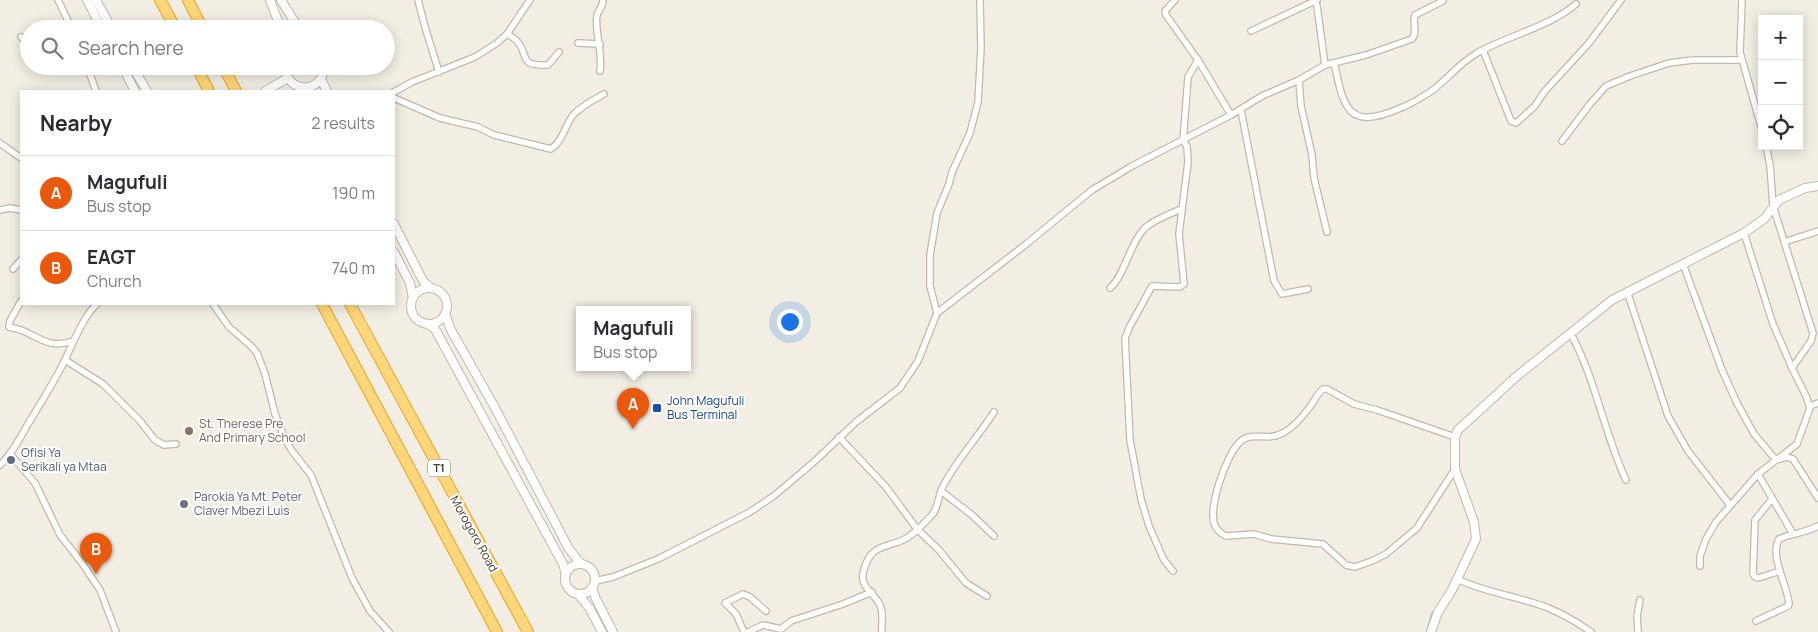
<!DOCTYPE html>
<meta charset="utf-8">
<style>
body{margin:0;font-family:Manrope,sans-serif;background:#f7f7f7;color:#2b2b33}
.controls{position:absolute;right:15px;top:15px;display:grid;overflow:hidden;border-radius:0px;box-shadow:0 2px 12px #0003}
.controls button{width:45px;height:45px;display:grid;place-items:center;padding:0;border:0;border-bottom:1px solid #e1e1e2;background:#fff;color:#2b2b33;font:25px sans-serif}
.you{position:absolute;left:789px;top:321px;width:18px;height:18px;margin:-12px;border:4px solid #fff;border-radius:50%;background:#1a73e8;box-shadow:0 0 0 8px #1a73e833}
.badge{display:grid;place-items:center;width:32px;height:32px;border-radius:50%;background:#ea580c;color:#fff;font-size:16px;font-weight:700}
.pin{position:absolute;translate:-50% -41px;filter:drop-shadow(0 1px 2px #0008)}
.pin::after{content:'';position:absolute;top:26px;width:18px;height:15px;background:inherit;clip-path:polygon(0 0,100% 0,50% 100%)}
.popup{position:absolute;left:576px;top:306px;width:115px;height:65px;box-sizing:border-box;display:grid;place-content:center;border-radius:0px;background:#fff;filter:drop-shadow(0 1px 4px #0005);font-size:16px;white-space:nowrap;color:#7c7c81}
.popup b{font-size:19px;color:#2b2b33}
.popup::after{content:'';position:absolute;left:50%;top:100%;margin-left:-10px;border:10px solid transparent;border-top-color:#fff}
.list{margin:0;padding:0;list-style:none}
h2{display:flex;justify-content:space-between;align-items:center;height:65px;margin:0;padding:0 20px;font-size:21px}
h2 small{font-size:16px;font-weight:400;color:#7c7c81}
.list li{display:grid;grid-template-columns:32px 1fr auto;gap:15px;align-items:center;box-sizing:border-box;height:75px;padding:0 20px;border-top:1px solid #e1e1e2}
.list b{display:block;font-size:19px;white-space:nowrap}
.list p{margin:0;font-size:16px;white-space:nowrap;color:#7c7c81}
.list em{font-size:16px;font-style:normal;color:#7c7c81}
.icon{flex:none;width:28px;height:28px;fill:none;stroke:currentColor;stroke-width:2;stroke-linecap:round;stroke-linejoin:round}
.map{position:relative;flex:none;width:1818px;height:632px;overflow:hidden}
.search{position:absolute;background:#fff;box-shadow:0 2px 12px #0003;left:20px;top:20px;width:375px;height:55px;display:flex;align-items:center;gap:12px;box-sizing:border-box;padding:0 18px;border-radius:28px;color:#7c7c81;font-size:19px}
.panel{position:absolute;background:#fff;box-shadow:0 2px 12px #0003;left:20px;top:90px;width:375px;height:215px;border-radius:0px}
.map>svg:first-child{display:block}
</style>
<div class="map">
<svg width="1818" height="632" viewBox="0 0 1818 632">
<rect width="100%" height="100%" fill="#f3eee3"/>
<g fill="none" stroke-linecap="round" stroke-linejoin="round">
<path stroke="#99cff6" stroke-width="2" d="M1427,632L1432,613"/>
<defs>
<g id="minor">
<path d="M58,0L72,29"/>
<path d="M418,0L425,27L439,72"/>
<path d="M1175,0L1165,11L1166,15L1198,60L1231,115"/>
<path d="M1315,0L1317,6L1325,65"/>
<path d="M1742,0L1740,52L1762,130"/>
<path d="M1251,31L1317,0"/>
<path d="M507,34C510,36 514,38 517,41C530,56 517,66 548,65L559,52"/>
<path d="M21,37L29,46"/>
<path d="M578,43L600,44"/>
<path d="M1483,50L1511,121L1516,123L1535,106L1544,92L1589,43L1621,0"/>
<path d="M1334,63C1338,77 1341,111 1359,116C1371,120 1392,112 1403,107C1413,103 1424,96 1433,90C1448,78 1460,63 1477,53C1507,36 1551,26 1576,4"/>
<path d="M87,66L96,91"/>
<path d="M600,71C603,52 594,29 597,15C599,9 603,7 603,0"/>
<path d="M1299,80L1301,106L1312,155L1314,178L1327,232"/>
<path d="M394,92L412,82L475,57L497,43L507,34L530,0"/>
<path d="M394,98L440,118L478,127L494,135L551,149C562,142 565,126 573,115C581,106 593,100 604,94"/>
<path d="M1241,110L1274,281L1282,294L1308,289"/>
<path d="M1562,141L1590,104L1606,86L1630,76L1669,63L1693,60H1741"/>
<path d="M0,143L21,158"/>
<path d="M1766,146L1770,165L1773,206L1813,333L1811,341L1792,368"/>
<path d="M0,210L10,208L21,210"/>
<path d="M1784,242L1818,231"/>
<path d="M1683,264L1722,370L1737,403L1754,434L1776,460L1787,457L1793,459L1818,498"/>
<path d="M13,269L21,260"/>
<path d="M1110,288C1124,277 1131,240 1146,227C1156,219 1170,214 1181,209"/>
<path d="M1627,291L1668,416L1688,451L1730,505"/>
<path d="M21,301L10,321L9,327C13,328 17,329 21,330C41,338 49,349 73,341"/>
<path d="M213,304L229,327L250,345L257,353L265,374L275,414L284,437L292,451L311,475L352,578L370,611L389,632"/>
<path d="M937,313L930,286V255L937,213L949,184L952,172L970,133L978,102L981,48L980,0"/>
<path d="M1571,334C1596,380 1604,433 1626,480"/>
<path d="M65,360L103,384L140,421L155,440L164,445L176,444"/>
<path d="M1810,406L1818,403"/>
<path d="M839,437L886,487L917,529L939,550L966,583L987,596"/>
<path d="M1455,437L1377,410L1354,404L1327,389H1323C1318,393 1315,399 1312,404C1304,415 1291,431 1278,435C1267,440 1251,432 1241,441C1227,452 1207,509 1215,526C1217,530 1222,534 1226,536L1254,534L1271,539L1323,544L1346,565L1355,567L1372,561L1386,554L1417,528L1455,469"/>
<path d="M10,454L35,483L60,535L82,563L100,590L116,632"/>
<path d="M0,465C12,454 20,438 28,424C41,403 54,382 65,360C72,345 84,315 97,304"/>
<path d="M1758,474L1793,534"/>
<path d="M941,491L972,515L994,536"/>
<path d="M1772,499L1755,520L1753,573L1755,577L1758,578L1780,571"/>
<path d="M1700,566V556L1706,539L1716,522L1758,474L1797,444L1810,408L1806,396L1792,368L1773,324L1744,233"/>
<path d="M1173,571L1164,560L1149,526L1141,499L1130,440L1125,338L1130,326L1152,286L1180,287L1184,284L1179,234L1188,162L1187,147L1183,139L1184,129L1188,77L1198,60"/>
<path d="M1457,579C1486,593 1517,596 1546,607C1563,614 1577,622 1591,632"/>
<path d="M595,581L613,577L658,559L750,512L775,495L815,461L856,422L900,388L918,361L937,313L1025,245L1092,190L1132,166L1231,115L1262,96L1299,80L1325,65L1366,55L1412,39C1418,32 1412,23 1415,15L1443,1"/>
<path d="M1756,621L1788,606L1789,604C1788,586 1769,556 1779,539C1792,533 1806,533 1818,526"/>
<path d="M744,632L736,614L725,603L743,594L750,597L766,611"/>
<path d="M748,632L763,625L781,629L791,621L843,604L872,592"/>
<path d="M882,632C881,624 884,613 880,605C875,594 860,587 863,573C870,543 885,549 905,539C915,534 923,524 931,516C938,510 938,497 942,488C955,462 978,437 994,412"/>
<path d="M1638,632L1637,616L1640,600"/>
</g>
<g id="tertiary">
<path d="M87,0L102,29"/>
<path d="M96,0L112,29"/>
<path d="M270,0L281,29"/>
<path d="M281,0L299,29"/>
<path d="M122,66L135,91"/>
<path d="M132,66L147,91"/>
<path d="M285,66C286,95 324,94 324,66"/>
<path d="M321,79L327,91"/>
<path d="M265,91L288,78"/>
<path d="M394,224L423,281L431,288"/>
<path d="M394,252L410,283L413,298"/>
<circle cx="429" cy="306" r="18"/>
<path d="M445,314L451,330L494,406L569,549L581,564"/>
<path d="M428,324L435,329L563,564L566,574"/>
<circle cx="580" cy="579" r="15"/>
<path d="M592,588L596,599L613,632"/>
<path d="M578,594L590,609L602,632"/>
<path d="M1431,632L1438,612L1452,590L1476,539L1474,522L1455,469V437L1458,430L1517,376L1612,300L1744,233L1764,219L1779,200L1805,188L1818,186"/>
</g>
<g id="trunk">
<path d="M160,0L176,29"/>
<path d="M188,0L203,29"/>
<path d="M196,66L209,91"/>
<path d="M223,66L236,91"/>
<path d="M322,304L497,632"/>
<path d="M350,304L528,632"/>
</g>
</defs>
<use href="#minor" stroke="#c2b9a8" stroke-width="8"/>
<use href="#tertiary" stroke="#c2b9a8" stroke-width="10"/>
<use href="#trunk" stroke="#eaa326" stroke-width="12"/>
<use href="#minor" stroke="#fff" stroke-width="5.5"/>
<use href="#tertiary" stroke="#fff" stroke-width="8"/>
<use href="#trunk" stroke="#ffd679" stroke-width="10"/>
</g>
<rect fill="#1a4fb4" stroke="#fff" stroke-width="2" x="652" y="403" width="10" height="10" rx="2.5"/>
<circle fill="#8d6e63" stroke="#fff" stroke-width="2" cx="189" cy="431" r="5"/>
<circle fill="#5c6f8a" stroke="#fff" stroke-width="2" cx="11" cy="460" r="5"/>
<circle fill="#6b7280" stroke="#fff" stroke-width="2" cx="184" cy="504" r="5"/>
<g text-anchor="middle" stroke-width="4" stroke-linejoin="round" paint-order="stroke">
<rect fill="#fff" stroke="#7d7870" stroke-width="1" x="428" y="459.5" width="22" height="17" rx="4"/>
<g font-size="11" font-weight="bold" fill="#453e33">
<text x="439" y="472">T1</text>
</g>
<g font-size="12" fill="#164399" stroke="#fff" text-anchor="start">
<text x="667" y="405">John Magufuli<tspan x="667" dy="14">Bus Terminal</tspan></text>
</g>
<g font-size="12" fill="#785e54" stroke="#fff" text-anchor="start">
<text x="199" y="428">St. Therese Pre<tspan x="199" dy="14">And Primary School</tspan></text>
</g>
<g font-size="12" fill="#4e5e75" stroke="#fff" text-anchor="start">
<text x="21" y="457">Ofisi Ya<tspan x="21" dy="14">Serikali ya Mtaa</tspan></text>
</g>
<g font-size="12" fill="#5b616d" stroke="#fff" text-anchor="start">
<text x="194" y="501">Parokia Ya Mt. Peter<tspan x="194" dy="14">Claver Mbezi Luis</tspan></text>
</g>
<g font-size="12" fill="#453e33" stroke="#fff">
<text transform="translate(474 534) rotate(61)" y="4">Morogoro Road</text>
</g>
</g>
</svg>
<div class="controls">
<button>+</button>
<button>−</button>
<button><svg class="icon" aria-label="locate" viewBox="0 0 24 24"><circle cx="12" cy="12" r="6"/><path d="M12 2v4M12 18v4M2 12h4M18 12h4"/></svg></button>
</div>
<div class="you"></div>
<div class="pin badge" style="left:633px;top:429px">A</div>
<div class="popup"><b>Magufuli</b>Bus stop</div>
<div class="pin badge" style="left:96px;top:574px">B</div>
<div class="search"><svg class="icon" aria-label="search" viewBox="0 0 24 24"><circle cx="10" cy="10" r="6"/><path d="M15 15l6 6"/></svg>Search here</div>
<section class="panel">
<h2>Nearby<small>2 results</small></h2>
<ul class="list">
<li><span class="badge">A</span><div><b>Magufuli</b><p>Bus stop</p></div><em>190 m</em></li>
<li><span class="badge">B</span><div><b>EAGT</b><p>Church</p></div><em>740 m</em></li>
</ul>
</section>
</div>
